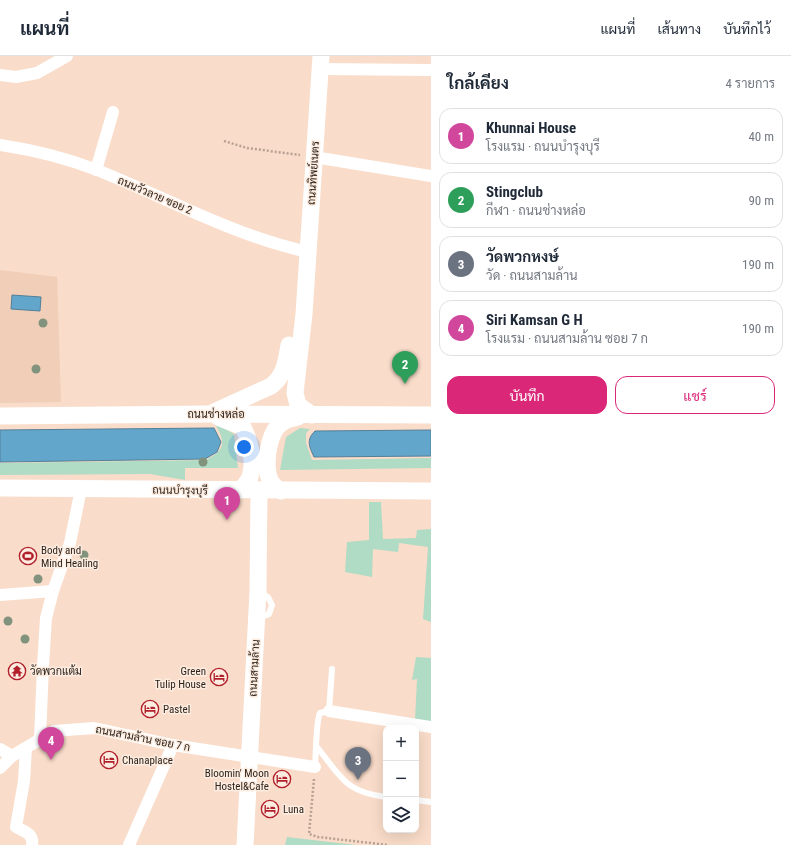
<!DOCTYPE html>
<html lang="th">
<meta charset="utf-8">
<style>
body{margin:0;font-family:"Roboto Condensed",Sarabun,sans-serif;background:#f6f6f7;color:#1f2937}
.controls{position:absolute;right:12px;bottom:12px;display:grid;overflow:hidden;border-radius:8px;box-shadow:0 4px 16px #0002}
.controls button{width:36px;height:36px;display:grid;place-items:center;padding:0;border:0;border-bottom:1px solid #e0e1e3;background:#fff;color:#1f2937;font:20px sans-serif}
.you{position:absolute;left:244px;top:391px;width:14px;height:14px;margin:-10px;border:3px solid #fff;border-radius:50%;background:#1a73e8;box-shadow:0 0 0 6px #1a73e833}
.badge{display:grid;place-items:center;width:26px;height:26px;border-radius:50%;background:#db2777;color:#fff;font-size:13px;font-weight:700}
.pin{position:absolute;translate:-50% -33px;filter:drop-shadow(0 1px 2px #0008)}
.pin::after{content:'';position:absolute;top:21px;width:14px;height:12px;background:inherit;clip-path:polygon(0 0,100% 0,50% 100%)}
.list{margin:0;padding:0;list-style:none}
h2{display:flex;justify-content:space-between;align-items:center;height:52px;margin:0;padding:0 16px;font-size:17px}
h2 small{font-size:13px;font-weight:400;color:#747a83}
.list li{display:grid;grid-template-columns:26px 1fr auto;gap:12px;align-items:center;box-sizing:border-box;height:56px;margin:0 8px 8px;padding:0 8px;border:1px solid #e0e1e3;border-radius:12px}
.list b{display:block;font-size:15px;white-space:nowrap}
.list p{margin:0;font-size:13px;white-space:nowrap;color:#747a83}
.list em{font-size:13px;font-style:normal;color:#747a83}
.actions{display:flex;gap:8px;padding:12px 16px}
.actions a{flex:1;padding:9px 0;border:1px solid #db2777;border-radius:12px;text-align:center;font-size:14px;color:#db2777}
.actions .main{background:#db2777;color:#fff}
.icon{flex:none;width:22px;height:22px;fill:none;stroke:currentColor;stroke-width:2;stroke-linecap:round;stroke-linejoin:round}
.map{position:relative;flex:none;width:431px;height:789px;overflow:hidden}
header{display:flex;align-items:center;gap:24px;box-sizing:border-box;height:56px;padding:0 20px;background:#fff;border-bottom:1px solid #e0e1e3}
header strong{font-size:19px}
nav{display:flex;gap:22px;margin-inline-start:auto;font-size:14px}
main{display:flex}
aside{flex:1;background:#fff}
.map>svg:first-child{display:block}
</style>
<header>
<strong>แผนที่</strong>
<nav><a>แผนที่</a><a>เส้นทาง</a><a>บันทึกไว้</a></nav>
</header>
<main>
<div class="map">
<svg width="431" height="789" viewBox="0 0 431 789">
<rect width="100%" height="100%" fill="#f9dcc9"/>
<path fill="#f0ceb7" d="M0,214L57,221L61,346L0,347Z"/>
<g fill="#b0dbc4">
<path d="M216,370H220L234,378L238,412H185V424L150,418L0,419V407L206,404C223,395 227,388 216,370Z"/>
<path d="M300,372L310,373L306,377V387L312,404L431,402V412L280,414L286,381Z"/>
<path d="M369,446H381L383,483L416,482L417,474L431,473V566L423,563L428,491L399,487L398,496L373,493L372,521L345,516L347,486L369,484Z"/>
<path d="M416,601L431,602V666L415,664L417,623L412,624Z"/>
<path d="M287,781L356,789H285Z"/>
</g>
<g fill="#63a6cc" stroke="#537f97">
<path d="M12,239L41,241L40,255L11,253Z"/>
<path d="M214,372L221,386L217,396L205,403L0,406V374Z"/>
<path d="M431,374V400L314,401C309,390 306,384 315,375Z"/>
</g>
<g fill="none" stroke-linecap="round" stroke-linejoin="round">
<g stroke="#b8a192" stroke-width="2.5" stroke-dasharray="2 2" stroke-linecap="butt">
<path d="M224,85L247,92L300,99"/>
<path d="M314,723L309,778L318,781L388,789"/>
</g>
<g stroke="#fff" stroke-width="6">
<path d="M257,563L269,558L272,549L268,541L259,536"/>
<path d="M317,691C341,721 345,736 386,741"/>
<path d="M315,711C316,699 316,664 320,657L329,655L332,613"/>
<path d="M416,744L431,746"/>
</g>
<g stroke="#fff" stroke-width="12">
<path d="M320,13L431,14"/>
<path d="M0,19L16,21L37,17L67,0"/>
<path d="M0,89C33,94 66,102 97,114C167,142 234,180 308,196"/>
<path d="M314,101L431,120"/>
<path d="M96,114L113,56"/>
<path d="M0,539L53,535"/>
<path d="M329,655L431,671"/>
<path d="M40,682L43,610L46,562L53,535L70,487L81,433"/>
<path d="M26,692L24,725L16,771C24,775 34,778 32,789"/>
<path d="M0,693L12,700"/>
<path d="M0,712L12,700L54,675L94,672L173,689L315,711"/>
<path d="M129,789L173,689"/>
</g>
<g stroke="#fff" stroke-width="17">
<path d="M214,356L271,330C285,319 286,306 289,289"/>
<path d="M312,359L298,349L295,337L304,258L321,0"/>
<path d="M0,360L209,358L431,359"/>
<path d="M218,361L243,371C250,385 255,406 250,421C248,426 244,430 241,434"/>
<path d="M0,432L431,435"/>
<path d="M281,435C276,432 272,429 270,424C264,410 268,381 278,370C283,365 291,362 298,361"/>
<path d="M245,789L258,535L259,435"/>
</g>
</g>
<g fill="#82937d">
<circle cx="43" cy="267" r="4.5"/>
<circle cx="36" cy="313" r="4.5"/>
<circle cx="203" cy="406" r="4.5"/>
<circle cx="84" cy="499" r="4.5"/>
<circle cx="38" cy="523" r="4.5"/>
<circle cx="8" cy="565" r="4.5"/>
<circle cx="25" cy="583" r="4.5"/>
</g>
<defs>
<symbol id="stadium-ring" viewBox="-11 -11 22 22"><circle r="9.5" fill="#fdece0" stroke="#b11f2b" stroke-width="1.5"/><path d="M0-5a6.5 5 0 1 0 0 10a6.5 5 0 1 0 0-10ZM-3.5-1.8h7v3.6h-7Z" fill="#b11f2b"/></symbol>
<symbol id="temple-ring" viewBox="-11 -11 22 22"><circle r="9.5" fill="#fdece0" stroke="#b11f2b" stroke-width="1.5"/><path d="M0-6L5-2H3V0L6.5 2.5H4V6H1.5V3h-3V6H-4V2.5H-6.5L-3 0V-2H-5Z" fill="#b11f2b"/></symbol>
<symbol id="hotel-ring" viewBox="-11 -11 22 22"><circle r="9.5" fill="#fdece0" stroke="#b11f2b" stroke-width="1.5"/><path d="M-6-4.5h1.5V1H6V5H4.5V3h-9V5H-6ZM-4 0a1.8 1.8 0 1 1 3.6 0ZM.5 0V-2.5h3Q6-2.5 6 0Z" fill="#b11f2b"/></symbol>
</defs>
<g fill-rule="evenodd">
<use href="#stadium-ring" x="18" y="490" width="20" height="20"/>
<use href="#temple-ring" x="7" y="605" width="20" height="20"/>
<use href="#hotel-ring" x="209" y="611" width="20" height="20"/>
<use href="#hotel-ring" x="140" y="643" width="20" height="20"/>
<use href="#hotel-ring" x="99" y="694" width="20" height="20"/>
<use href="#hotel-ring" x="272" y="713" width="20" height="20"/>
<use href="#hotel-ring" x="260" y="743" width="20" height="20"/>
</g>
<g text-anchor="middle" stroke-width="3" stroke-linejoin="round" paint-order="stroke">
<g font-size="11" fill="#2e241c" stroke="#fdece0">
<text transform="translate(313 117) rotate(-86)" y="4">ถนนทิพย์เนตร</text>
<text transform="translate(155 139) rotate(23)" y="4">ถนนวัวลาย ซอย 2</text>
<text x="216" y="362">ถนนช่างหล่อ</text>
<text transform="translate(180 434) rotate(1)" y="4">ถนนบำรุงบุรี</text>
<text transform="translate(254 612) rotate(-87)" y="4">ถนนสามล้าน</text>
<text transform="translate(143 682) rotate(11)" y="4">ถนนสามล้าน ซอย 7 ก</text>
</g>
<g font-size="11" fill="#2e241c" stroke="#fdece0" text-anchor="start">
<text x="41" y="498">Body and<tspan x="41" dy="13">Mind Healing</tspan></text>
<text x="30" y="619">วัดพวกแต้ม</text>
<text x="206" y="619" text-anchor="end">Green<tspan x="206" dy="13">Tulip House</tspan></text>
<text x="163" y="657">Pastel</text>
<text x="122" y="708">Chanaplace</text>
<text x="269" y="721" text-anchor="end">Bloomin' Moon<tspan x="269" dy="13">Hostel&amp;Cafe</tspan></text>
<text x="283" y="757">Luna</text>
</g>
</g>
</svg>
<div class="controls">
<button>+</button>
<button>−</button>
<button><svg class="icon" aria-label="layers" viewBox="0 0 24 24"><path d="M12 4l9 5-9 5-9-5zM3 14l9 5 9-5"/></svg></button>
</div>
<div class="you"></div>
<div class="pin badge" style="left:227px;top:464px;background:#d1479c">1</div>
<div class="pin badge" style="left:405px;top:328px;background:#2e9e5b">2</div>
<div class="pin badge" style="left:358px;top:724px;background:#6b7280">3</div>
<div class="pin badge" style="left:51px;top:704px;background:#d1479c">4</div>
</div>
<aside>
<h2>ใกล้เคียง<small>4 รายการ</small></h2>
<ul class="list">
<li><span class="badge" style="background:#d1479c">1</span><div><b>Khunnai House</b><p>โรงแรม · ถนนบำรุงบุรี</p></div><em>40 m</em></li>
<li><span class="badge" style="background:#2e9e5b">2</span><div><b>Stingclub</b><p>กีฬา · ถนนช่างหล่อ</p></div><em>90 m</em></li>
<li><span class="badge" style="background:#6b7280">3</span><div><b>วัดพวกหงษ์</b><p>วัด · ถนนสามล้าน</p></div><em>190 m</em></li>
<li><span class="badge" style="background:#d1479c">4</span><div><b>Siri Kamsan G H</b><p>โรงแรม · ถนนสามล้าน ซอย 7 ก</p></div><em>190 m</em></li>
</ul>
<div class="actions"><a class="main">บันทึก</a><a>แชร์</a></div>
</aside>
</main>
